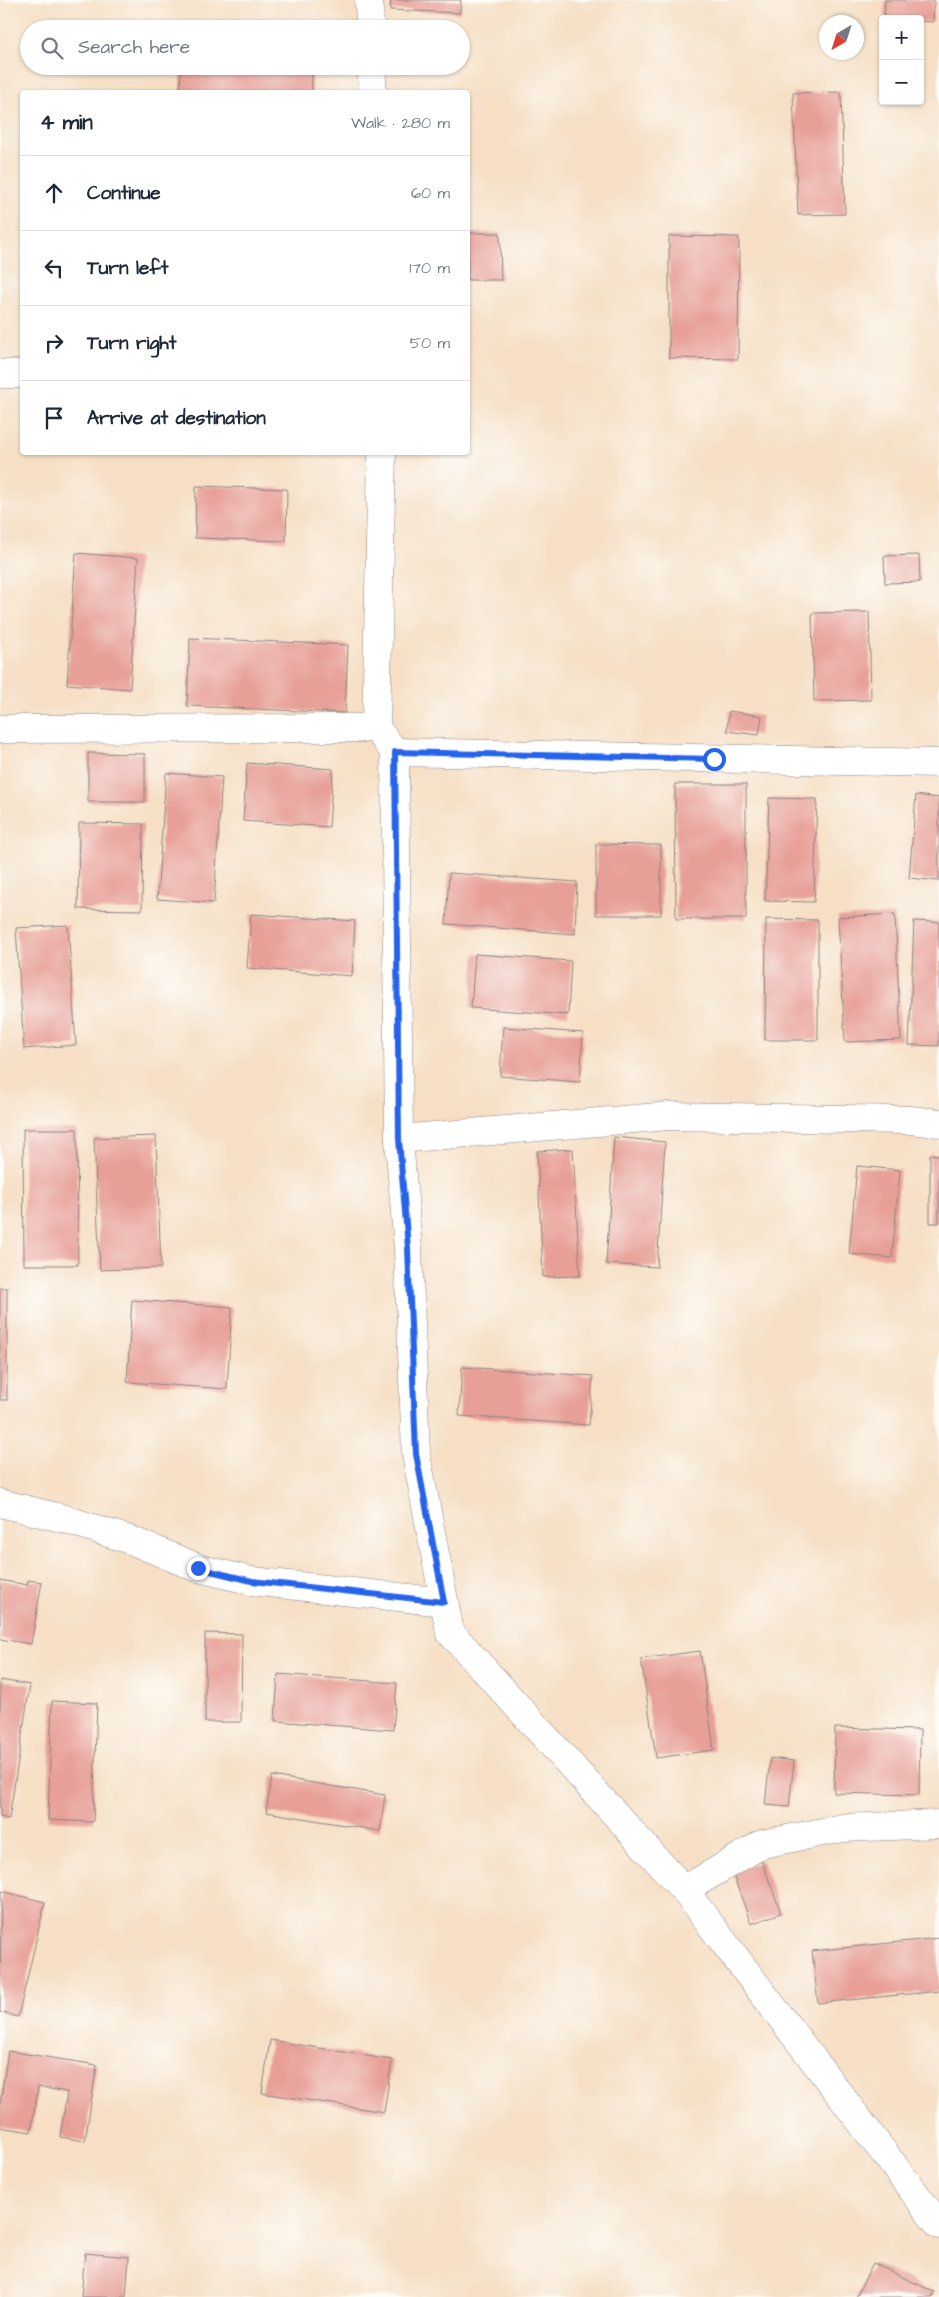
<!DOCTYPE html>
<meta charset="utf-8">
<style>
body{margin:0;font-family:"Architects Daughter",sans-serif;background:#f2f2f3;color:#1f2937}
.controls{position:absolute;right:15px;top:15px;display:grid;overflow:hidden;border-radius:5px;box-shadow:0 1px 4px #0004}
.controls button{width:45px;height:45px;display:grid;place-items:center;padding:0;border:0;border-bottom:1px solid #e0e1e3;background:#fff;color:#1f2937;font:25px sans-serif}
.compass{position:absolute;left:819px;top:15px;width:45px;height:45px;border-radius:50%;background:#fff;box-shadow:0 1px 4px #0004;rotate:219deg}
.stop{position:absolute;width:15px;height:15px;margin:-11px;border:4px solid #2563eb;border-radius:50%;background:#fff}
.stop.end{background:#2563eb;border-color:#fff;box-shadow:0 1px 5px #0008}
.list{margin:0;padding:0;list-style:none}
h2{display:flex;justify-content:space-between;align-items:center;height:65px;margin:0;padding:0 20px;font-size:21px}
h2 small{font-size:16px;font-weight:400;color:#747a83}
.list li{display:grid;grid-template-columns:32px 1fr auto;gap:15px;align-items:center;box-sizing:border-box;height:75px;padding:0 20px;border-top:1px solid #e0e1e3}
.list b{display:block;font-size:19px;white-space:nowrap}
.list em{font-size:16px;font-style:normal;color:#747a83}
.icon{flex:none;width:28px;height:28px;fill:none;stroke:currentColor;stroke-width:2;stroke-linecap:round;stroke-linejoin:round}
.map{position:relative;flex:none;width:939px;height:2297px;overflow:hidden}
.search{position:absolute;background:#fff;box-shadow:0 1px 4px #0004;left:20px;top:20px;width:450px;height:55px;display:flex;align-items:center;gap:12px;box-sizing:border-box;padding:0 18px;border-radius:28px;color:#747a83;font-size:19px}
.panel{position:absolute;background:#fff;box-shadow:0 1px 4px #0004;left:20px;top:90px;width:450px;height:365px;border-radius:5px}
.map>svg:first-child{display:block}
</style>
<div class="map">
<svg width="939" height="2297" viewBox="0 0 939 2297">
<rect width="100%" height="100%" fill="#fdfcf7"/>
<filter id="ink" filterUnits="userSpaceOnUse"><feTurbulence type="fractalNoise" baseFrequency=".02" numOctaves="2"/><feDisplacementMap in="SourceGraphic" scale="10" xChannelSelector="R" yChannelSelector="G"/><feConvolveMatrix kernelMatrix="1 2 1 2 8 2 1 2 1" color-interpolation-filters="sRGB"/></filter>
<filter id="wash" filterUnits="userSpaceOnUse"><feTurbulence type="fractalNoise" baseFrequency=".0096" numOctaves="4" result="noise"/><feDisplacementMap in="SourceGraphic" scale="20" xChannelSelector="R" yChannelSelector="G"/><feGaussianBlur stdDeviation="1.12" result="paint"/><feColorMatrix in="noise" values="0 0 0 0 0 0 0 0 0 0 0 0 0 0 0 0 0 1.4 0 .05"/><feComposite in="paint" operator="in"/></filter>
<g filter="url(#wash)">
<rect width="100%" height="100%" fill="#f6dfc5"/>
<g id="blocks">
<g fill="#e79f97">
<path d="M391,0H461L460,13L390,10Z"/>
<path d="M885,0H934L933,22L920,21V19H884Z"/>
<path d="M181,66L312,69V92H180Z"/>
<path d="M841,92L845,214L798,215L793,93Z"/>
<path d="M468,233H500L501,280H468Z"/>
<path d="M669,236L739,237L738,359L669,358Z"/>
<path d="M196,486L287,489L286,541L195,538Z"/>
<path d="M76,553L138,558L130,689L67,684Z"/>
<path d="M919,555L920,582L885,583L884,556Z"/>
<path d="M869,612L871,700L814,701L812,613Z"/>
<path d="M190,638L348,645L345,713L187,706Z"/>
<path d="M729,711L762,716L759,735L727,731Z"/>
<path d="M88,753L145,754V802H88Z"/>
<path d="M247,763L333,769L329,827L243,821Z"/>
<path d="M166,773L222,777L214,903L157,899Z"/>
<path d="M675,784H746V919H676Z"/>
<path d="M916,795L939,798V881L909,878Z"/>
<path d="M769,798L817,799L814,902L765,901Z"/>
<path d="M79,823L143,824L142,910L78,909Z"/>
<path d="M596,844L661,845V915H596Z"/>
<path d="M449,873L577,882L575,934L446,924Z"/>
<path d="M251,914L355,921L352,976L247,968Z"/>
<path d="M895,914L901,1040L845,1042L838,917Z"/>
<path d="M766,919L818,920V1040H765Z"/>
<path d="M914,921L939,922V1046L909,1045Z"/>
<path d="M68,925L76,1045L24,1049L16,928Z"/>
<path d="M475,954L571,961L568,1015L471,1008Z"/>
<path d="M503,1027L583,1033L580,1082L500,1076Z"/>
<path d="M23,1129H77L78,1265H24Z"/>
<path d="M156,1136L161,1268L100,1270L94,1138Z"/>
<path d="M614,1137L665,1142L657,1267L606,1264Z"/>
<path d="M573,1149L580,1276L543,1277L537,1151Z"/>
<path d="M930,1154L939,1155V1223H930Z"/>
<path d="M857,1166L900,1170L892,1258L849,1254Z"/>
<rect x="0" y="1288" width="7" height="112"/>
<path d="M132,1300L232,1307L227,1389L127,1382Z"/>
<path d="M462,1367L593,1376L589,1425L459,1416Z"/>
<path d="M0,1580L27,1585L28,1580L42,1582L31,1644L0,1639Z"/>
<path d="M205,1633L242,1634L241,1722H205Z"/>
<path d="M700,1651L714,1750L656,1758L641,1659Z"/>
<path d="M278,1674L397,1683L393,1730L275,1721Z"/>
<path d="M0,1680L30,1685L9,1819L0,1817Z"/>
<path d="M52,1701L97,1703L93,1822L48,1820Z"/>
<path d="M835,1728L920,1730L919,1795L834,1793Z"/>
<path d="M770,1758L794,1761L789,1807L765,1805Z"/>
<path d="M272,1776L385,1795L380,1831L266,1812Z"/>
<path d="M762,1861L781,1913L751,1924L732,1872Z"/>
<path d="M1,1891L45,1902L18,2017L0,2012Z"/>
<path d="M939,1938V1991L818,2003L812,1951Z"/>
<path d="M270,2040L392,2060L384,2112L262,2093Z"/>
<path d="M8,2051L97,2065L85,2141L60,2137L67,2092L38,2087L31,2132L0,2127V2104Z"/>
<path d="M85,2253L129,2257L126,2297H81Z"/>
<path d="M873,2263L934,2292L932,2297H856Z"/>
</g>
</g>
</g>
<g filter="url(#ink)">
<use href="#blocks" fill-opacity="0" stroke="#8c8080" stroke-width="1"/>
<g fill="none" stroke-linecap="round" stroke-linejoin="round">
<defs>
<g id="minor">
<path d="M369,0L370,29"/>
<path d="M371,66L373,92"/>
<path d="M0,374H22"/>
<path d="M382,452L376,728L395,752L399,1139L408,1249L416,1454L450,1632L684,1890L939,2225"/>
<path d="M0,729L376,728"/>
<path d="M395,752L939,763"/>
<path d="M399,1139L669,1116L909,1120L939,1123"/>
<path d="M0,1503L65,1519L133,1541L198,1568L252,1581L444,1602"/>
<path d="M684,1890L762,1844L843,1828L939,1824"/>
</g>
</defs>
<use href="#minor" stroke="#8c8080" stroke-width="29"/>
<use href="#minor" stroke="#fff" stroke-width="28"/>
</g>
</g>
<g fill="none" stroke-linecap="round" stroke-linejoin="round" filter="url(#ink)">
<path stroke="#2563eb" stroke-width="6" d="M198,1568L252,1581L444,1602L416,1454L408,1248L399,1139L395,752L714,759"/>
</g>
</svg>
<div class="controls">
<button>+</button>
<button>−</button>
</div>
<svg class="compass" viewBox="-18 -18 36 36"><path d="M0-13l5 13h-10z" fill="#e53935"/><path d="M0 13l5-13h-10z" fill="#747a83"/></svg>
<div class="stop" style="left:714px;top:759px"></div>
<div class="stop end" style="left:198px;top:1568px"></div>
<div class="search"><svg class="icon" aria-label="search" viewBox="0 0 24 24"><circle cx="10" cy="10" r="6"/><path d="M15 15l6 6"/></svg>Search here</div>
<section class="panel">
<h2>4 min<small>Walk · 280 m</small></h2>
<ul class="list">
<li><svg class="icon" aria-label="ahead" viewBox="0 0 24 24"><path d="M12 20V5M6 11l6-6 6 6"/></svg><div><b>Continue</b></div><em>60 m</em></li>
<li><svg class="icon" aria-label="left" viewBox="0 0 24 24"><path d="M17 20v-9H6M10 6l-5 5 5 5"/></svg><div><b>Turn left</b></div><em>170 m</em></li>
<li><svg class="icon" aria-label="right" viewBox="0 0 24 24"><path d="M7 20v-9h11M14 6l5 5-5 5"/></svg><div><b>Turn right</b></div><em>50 m</em></li>
<li><svg class="icon" aria-label="arrive" viewBox="0 0 24 24"><path d="M6 21V4h12l-3 4 3 4H6"/></svg><div><b>Arrive at destination</b></div></li>
</ul>
</section>
</div>
